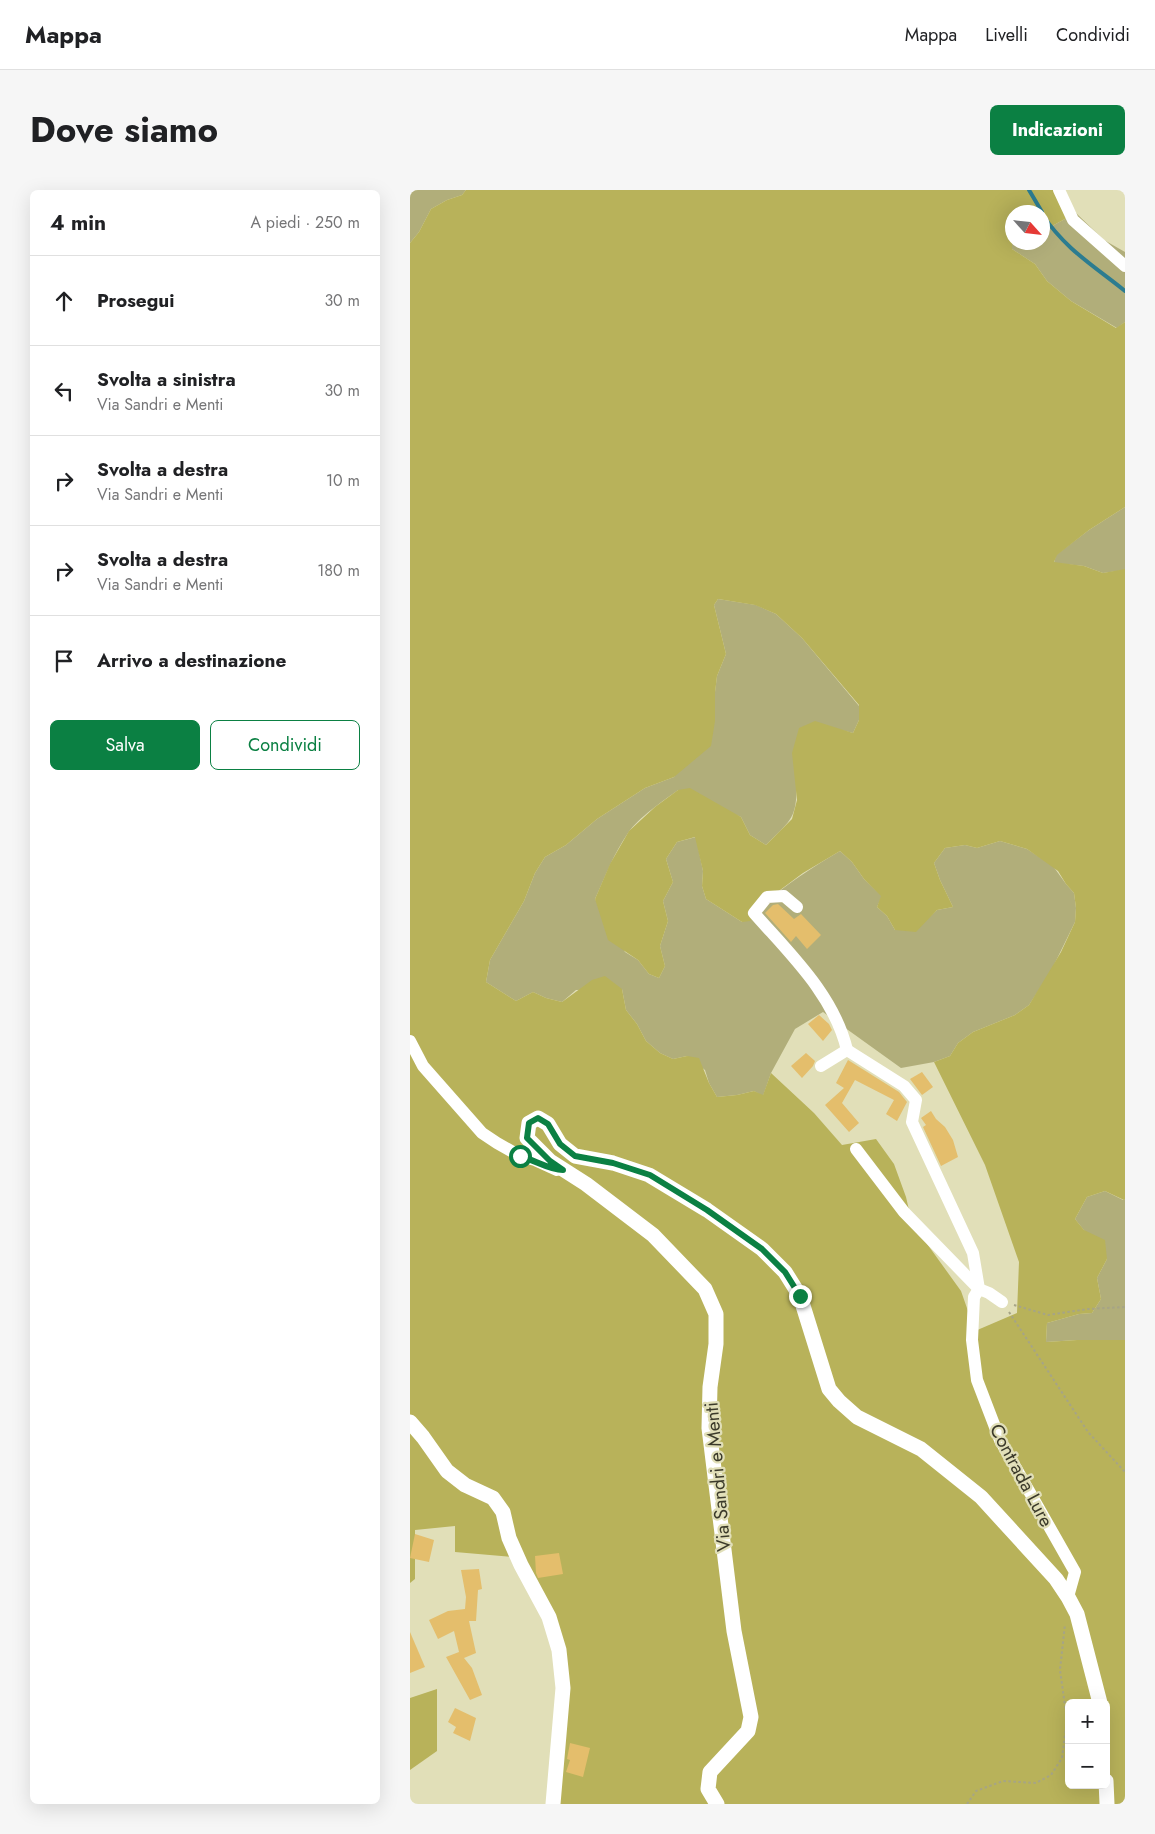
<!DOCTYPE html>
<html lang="it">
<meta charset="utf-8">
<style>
body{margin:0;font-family:Jost,sans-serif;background:#f6f6f6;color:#202124}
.controls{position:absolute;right:15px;bottom:15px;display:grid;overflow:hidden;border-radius:8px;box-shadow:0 5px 20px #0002}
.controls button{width:45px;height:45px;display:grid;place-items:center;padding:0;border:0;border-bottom:1px solid #e0e0e0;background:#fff;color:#202124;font:25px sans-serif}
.compass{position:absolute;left:595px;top:15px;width:45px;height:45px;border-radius:50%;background:#fff;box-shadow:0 5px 20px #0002;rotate:117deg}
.stop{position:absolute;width:15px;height:15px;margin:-11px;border:4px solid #0b8043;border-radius:50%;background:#fff}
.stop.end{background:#0b8043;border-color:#fff;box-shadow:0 1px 5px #0008}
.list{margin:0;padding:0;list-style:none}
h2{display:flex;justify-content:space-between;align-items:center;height:65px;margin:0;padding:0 20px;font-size:21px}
h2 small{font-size:16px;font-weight:400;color:#757577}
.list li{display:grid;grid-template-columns:32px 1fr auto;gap:15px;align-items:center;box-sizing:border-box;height:90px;padding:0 20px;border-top:1px solid #e0e0e0}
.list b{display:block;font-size:19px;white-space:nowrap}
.list p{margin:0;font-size:16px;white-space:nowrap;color:#757577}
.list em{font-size:16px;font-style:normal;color:#757577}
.actions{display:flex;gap:10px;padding:15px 20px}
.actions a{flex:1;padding:11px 0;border:1px solid #0b8043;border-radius:8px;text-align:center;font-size:18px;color:#0b8043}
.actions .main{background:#0b8043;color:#fff}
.icon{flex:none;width:28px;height:28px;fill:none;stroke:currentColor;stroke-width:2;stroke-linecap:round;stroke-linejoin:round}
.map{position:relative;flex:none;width:715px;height:1614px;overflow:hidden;border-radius:8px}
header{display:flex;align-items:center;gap:30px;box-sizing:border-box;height:70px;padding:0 25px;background:#fff;border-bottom:1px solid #e0e0e0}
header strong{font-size:24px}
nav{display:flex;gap:28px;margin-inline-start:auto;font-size:18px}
.intro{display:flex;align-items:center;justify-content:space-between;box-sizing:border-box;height:120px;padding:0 30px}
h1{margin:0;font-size:35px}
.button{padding:12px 22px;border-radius:8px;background:#0b8043;color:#fff;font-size:18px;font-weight:700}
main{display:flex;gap:30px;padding:0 30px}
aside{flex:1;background:#fff;border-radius:8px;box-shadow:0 5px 20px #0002}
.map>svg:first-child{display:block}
</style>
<header>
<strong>Mappa</strong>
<nav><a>Mappa</a><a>Livelli</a><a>Condividi</a></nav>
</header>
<div class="intro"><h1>Dove siamo</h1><a class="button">Indicazioni</a></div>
<main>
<aside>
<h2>4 min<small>A piedi · 250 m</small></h2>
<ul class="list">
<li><svg class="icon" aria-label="ahead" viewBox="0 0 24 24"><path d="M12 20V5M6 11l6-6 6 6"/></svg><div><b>Prosegui</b></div><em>30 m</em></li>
<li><svg class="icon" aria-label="left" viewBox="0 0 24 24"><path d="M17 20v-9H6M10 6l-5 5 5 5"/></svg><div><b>Svolta a sinistra</b><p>Via Sandri e Menti</p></div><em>30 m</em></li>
<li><svg class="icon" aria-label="right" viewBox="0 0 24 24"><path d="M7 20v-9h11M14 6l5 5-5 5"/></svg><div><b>Svolta a destra</b><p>Via Sandri e Menti</p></div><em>10 m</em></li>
<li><svg class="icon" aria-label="right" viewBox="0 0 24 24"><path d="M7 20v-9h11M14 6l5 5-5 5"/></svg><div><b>Svolta a destra</b><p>Via Sandri e Menti</p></div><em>180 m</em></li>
<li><svg class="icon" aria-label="arrive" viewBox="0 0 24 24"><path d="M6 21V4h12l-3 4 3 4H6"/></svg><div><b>Arrivo a destinazione</b></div></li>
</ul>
<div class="actions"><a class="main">Salva</a><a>Condividi</a></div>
</aside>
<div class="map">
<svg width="715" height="1614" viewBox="0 0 715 1614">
<rect width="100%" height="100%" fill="#e1dfb8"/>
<g fill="#b1ae7a">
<path d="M3,0H56L52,5L37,10L21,19L9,42L0,53V2Z"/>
<path d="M666,23L694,50L715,62V132L707,138L661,111L637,91L625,74L602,59V42V52H632L633,39L642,36Z"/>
<path d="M715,317V380L693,383L674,376L644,373L646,365L679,340Z"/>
<path d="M308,409L346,415L366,424L392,448L449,516V530L443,543L427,539L386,591C388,628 381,630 356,655L340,645L331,627L268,600C253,611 228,628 218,643C204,663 195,687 185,709L215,762L228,770L239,784L249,788L255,776L250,756L258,731L253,711L263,692L256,669L267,652L286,647L293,681L292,696L296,709L332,732C363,704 394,682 430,661L442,672L454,689L472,706L467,717L477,726L485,740L516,730L527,720L543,717L530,690L524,673L535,658L555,655L567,658L590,651L617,659L643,676L656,694L664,703L666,718L665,732L640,783L619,815L605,825L563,842L548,853L540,866L524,872L491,878L413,822L385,839L361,883L353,906L344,901L327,905L307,907L299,893L295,880L277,866L263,869L250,863L236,851L227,834L216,820L212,799L166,800L152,812L136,808L123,802L106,811L76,792L80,770L114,711L125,683L135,667L156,655L187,629L235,598L264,587L305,502L307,486L316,464L304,415Z"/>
<path d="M695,1001L713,1010L715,1009V1150H667L636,1152L637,1133L669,1124L682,1123L691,1109L687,1088L697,1069L665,1029L677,1007Z"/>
</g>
<g fill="#b8b25a" fill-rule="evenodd">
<path d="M56,0H653L666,23L642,36L633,39L632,22H602V59L625,74L637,91L661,111L706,138L715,132V317L679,340L647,365L644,372L674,376L693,383L715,379V1009L714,1010L695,1001L677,1007L665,1029L674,1040L695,1050L697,1069L687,1088L691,1109L682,1123L669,1124L637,1133L636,1152L667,1150H715V1614H142L150,1495L144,1445L104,1367L45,1362V1336L5,1340V1389L0,1393V53L9,42L21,19L37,10L52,5ZM308,409L345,415L366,424L392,448L449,515V530L443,543L405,531L389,538L382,563L387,610L382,629L356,655L340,645L331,627L280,598L268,600L245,617L219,641L200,674L185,709L198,750L228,770L239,784L249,788L255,776L250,756L258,731L253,711L263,692L256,669L267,652L285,647L293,681L292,696L296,709L332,732L340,731L358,709L393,683L430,661L442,672L454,689L471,706L467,717L477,726L485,740L506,742L527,720L543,717L530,690L524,673L535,658L555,655L567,658L590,651L617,659L648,681L656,694L664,703L666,718L665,732L651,762L619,815L605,825L563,842L548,853L540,866L524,872L575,975L609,1072L607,1123L565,1141L551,1101L502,1033L496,1007L484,974L466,949L432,955L404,923L361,883L353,905L344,901L327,905L307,907L299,893L289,868L277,866L263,869L250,863L236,851L227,834L216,820L212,799L195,786L182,790L152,812L136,808L123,802L106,811L76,792L80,770L114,711L125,683L135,667L156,655L187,629L235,598L264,587L301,556L305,531V503L307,486L316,464L304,415ZM659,1513H696V1595H659Z"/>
<path d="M27,1499V1561L0,1580V1508Z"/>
</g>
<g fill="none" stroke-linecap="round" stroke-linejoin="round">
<g stroke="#2c7c90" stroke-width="4">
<path d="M619,0L632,22"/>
<path d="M632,24C655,59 684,76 715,101"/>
</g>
</g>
<g fill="#e4be6c">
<path d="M368,714L384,729L391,724L411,745L397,759L386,746L381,752L355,723L363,715Z"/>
<path d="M409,825L419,834L422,840L413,851L398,834Z"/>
<path d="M396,863L405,871L403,876L392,888L381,876Z"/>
<path d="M438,870L489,902L497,912L487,931L476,924L484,910L445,890L432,913L449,933L439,942L415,915L434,898L426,893Z"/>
<path d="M512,882L523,897L512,905L500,889Z"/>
<path d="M521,921L526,929L535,937L543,950L548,967L531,976L513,937L516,935L511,928Z"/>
<path d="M5,1344L24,1350L19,1372L0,1368Z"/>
<path d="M149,1363L153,1384L128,1388L126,1383L125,1366Z"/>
<path d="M69,1379L72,1399L68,1400L66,1431H59L66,1463L54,1468L62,1478L72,1505L60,1510L36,1467L49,1462L44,1441L28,1449L19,1430L38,1421L55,1419L56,1407L51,1380Z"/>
<path d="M0,1442L15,1477L0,1483Z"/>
<path d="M45,1518L66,1528L60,1551L43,1543L46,1537L38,1532Z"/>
<path d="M160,1553L180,1558L173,1587L156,1582L160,1570L157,1569Z"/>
</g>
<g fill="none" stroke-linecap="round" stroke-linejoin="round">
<g stroke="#a6a486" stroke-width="2" stroke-dasharray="2.5 2.5" stroke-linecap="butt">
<path d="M604,1115L638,1125L678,1119L715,1117"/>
<path d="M599,1122L678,1242L715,1282"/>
<path d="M557,1614L566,1601L593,1591L626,1593L641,1585L652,1568L657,1530L650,1480L655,1434"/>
</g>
<g stroke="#fff" stroke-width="12">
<path d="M649,0L663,30L715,76"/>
<path d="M387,717L374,706L357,707L344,723C380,764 424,805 437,860"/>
<path d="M0,851L13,876L72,943L87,953L110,966L125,970L147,980"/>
<path d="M411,876L437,860L494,896L506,910L502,932L563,1063L569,1099L564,1107L562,1150L567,1190L590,1250L665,1382L658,1407"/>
<path d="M446,959L494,1022L569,1099L579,1103L592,1112"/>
</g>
<g stroke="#fff" stroke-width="15">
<path d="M0,1232L13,1247L37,1281L55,1295L83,1308L93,1322L99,1348L111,1375L139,1427L149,1460L153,1498L143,1614"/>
<path d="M696,1591L697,1614"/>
<path d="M307,1614L298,1599L300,1582L338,1541L341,1527L324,1441L299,1238L300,1197L306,1154V1124L295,1099L243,1045L176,994L140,971L117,948L119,933L128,928L138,934L150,954L165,966L203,973L239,985L297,1020L352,1059L375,1082L390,1106L419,1199L429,1211L447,1227L511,1259L571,1307L646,1389L658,1407L667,1424L690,1513"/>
</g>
</g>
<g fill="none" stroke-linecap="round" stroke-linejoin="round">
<path stroke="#0b8043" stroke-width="6" d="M110,966C124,970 140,980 153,980L140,971L117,948L119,933L128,928L138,934L150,954L165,966L203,973L240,985L297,1020L352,1059L375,1082L390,1106"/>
</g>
<g text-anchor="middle" stroke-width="4.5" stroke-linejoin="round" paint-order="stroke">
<g font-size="19" fill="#3b3a2a" stroke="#e1dfb8">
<text transform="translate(612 1285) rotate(62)" y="7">Contrada Lure</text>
<text transform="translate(307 1287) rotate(-95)" y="7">Via Sandri e Menti</text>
</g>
</g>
</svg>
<div class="controls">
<button>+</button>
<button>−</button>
</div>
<svg class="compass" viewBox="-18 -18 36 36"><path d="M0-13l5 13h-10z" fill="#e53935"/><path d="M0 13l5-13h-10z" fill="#757577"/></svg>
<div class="stop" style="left:110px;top:966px"></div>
<div class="stop end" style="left:390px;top:1106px"></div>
</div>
</main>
